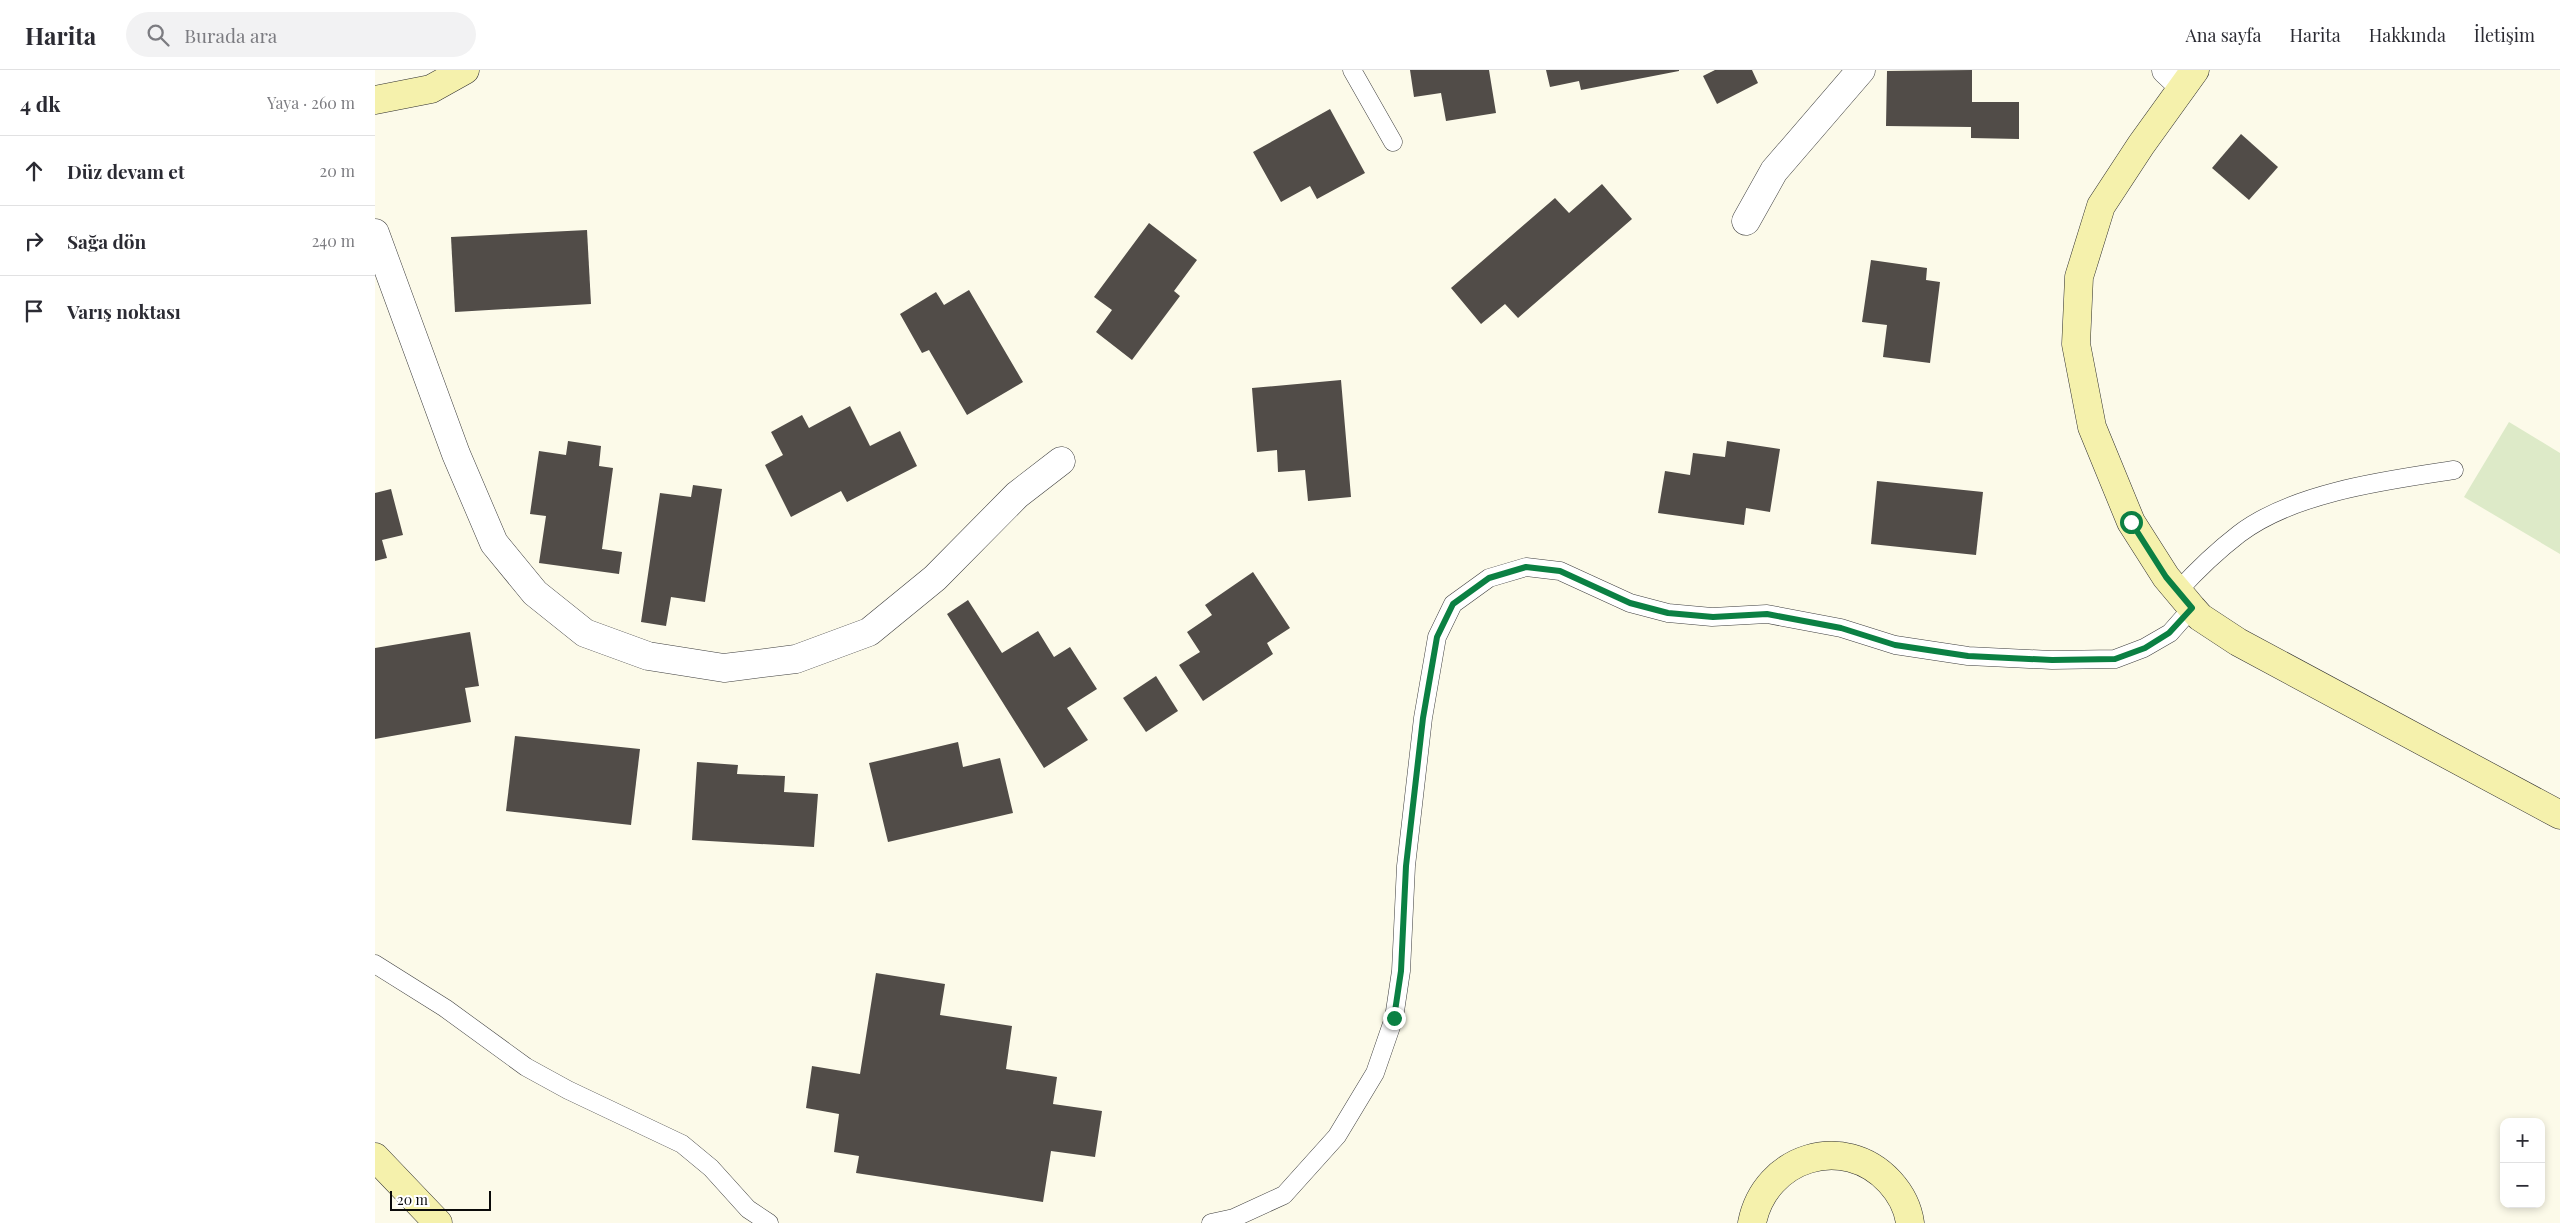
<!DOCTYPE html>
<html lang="tr">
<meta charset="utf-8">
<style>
body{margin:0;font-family:"Playfair Display",serif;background:#f2f2f3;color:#2b2b33}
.controls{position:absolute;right:15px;bottom:15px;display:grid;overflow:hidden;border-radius:10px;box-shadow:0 2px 8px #0003}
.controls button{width:45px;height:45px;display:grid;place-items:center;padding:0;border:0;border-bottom:1px solid #e1e1e2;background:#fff;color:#2b2b33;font:25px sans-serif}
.scale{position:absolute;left:15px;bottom:12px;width:101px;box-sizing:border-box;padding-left:5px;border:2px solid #0a0a0a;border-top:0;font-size:14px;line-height:18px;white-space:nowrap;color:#0a0a0a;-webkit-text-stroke:4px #fff;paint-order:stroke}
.stop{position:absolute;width:15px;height:15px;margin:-11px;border:4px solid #0b8043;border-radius:50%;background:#fff}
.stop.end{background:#0b8043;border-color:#fff;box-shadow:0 1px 5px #0008}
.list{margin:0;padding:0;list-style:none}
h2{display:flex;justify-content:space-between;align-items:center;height:65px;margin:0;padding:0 20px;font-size:21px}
h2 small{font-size:16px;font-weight:400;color:#7c7c81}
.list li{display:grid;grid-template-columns:32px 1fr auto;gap:15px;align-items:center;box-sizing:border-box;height:70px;padding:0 20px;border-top:1px solid #e1e1e2}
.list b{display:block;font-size:19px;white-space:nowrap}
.list em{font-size:16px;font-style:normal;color:#7c7c81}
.icon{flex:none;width:28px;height:28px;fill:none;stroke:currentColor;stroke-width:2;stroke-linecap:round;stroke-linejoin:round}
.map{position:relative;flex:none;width:2185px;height:1153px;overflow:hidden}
header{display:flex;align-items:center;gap:30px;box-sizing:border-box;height:70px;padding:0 25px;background:#fff;border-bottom:1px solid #e1e1e2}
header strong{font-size:24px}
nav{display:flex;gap:28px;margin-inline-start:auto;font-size:18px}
.search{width:350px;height:45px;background:#f2f2f3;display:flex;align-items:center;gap:12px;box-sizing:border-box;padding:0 18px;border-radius:28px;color:#7c7c81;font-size:19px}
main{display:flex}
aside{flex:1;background:#fff}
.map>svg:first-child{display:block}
</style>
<header>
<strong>Harita</strong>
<div class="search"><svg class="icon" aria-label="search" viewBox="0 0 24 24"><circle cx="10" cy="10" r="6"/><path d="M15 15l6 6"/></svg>Burada ara</div>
<nav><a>Ana sayfa</a><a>Harita</a><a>Hakkında</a><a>İletişim</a></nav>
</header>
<main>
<aside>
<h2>4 dk<small>Yaya · 260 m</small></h2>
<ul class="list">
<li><svg class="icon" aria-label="ahead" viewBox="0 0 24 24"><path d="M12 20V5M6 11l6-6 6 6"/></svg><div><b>Düz devam et</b></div><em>20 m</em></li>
<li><svg class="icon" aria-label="right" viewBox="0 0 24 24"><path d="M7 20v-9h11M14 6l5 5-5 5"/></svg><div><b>Sağa dön</b></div><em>240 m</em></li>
<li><svg class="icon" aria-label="arrive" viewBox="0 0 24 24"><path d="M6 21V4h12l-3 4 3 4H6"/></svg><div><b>Varış noktası</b></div></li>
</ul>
</aside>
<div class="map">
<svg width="2185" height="1153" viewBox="0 0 2185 1153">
<rect width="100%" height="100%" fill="#fcfae9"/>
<path fill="#ddeac8" d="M2134,352L2185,383V484L2089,427Z"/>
<g fill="#514c48">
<path d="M1035,0H1114L1121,43L1071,51L1066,23L1039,27Z"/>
<path d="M1171,0H1304V1L1206,20L1204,11L1175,17Z"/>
<path d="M1340,0H1377L1383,13L1342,34L1328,6Z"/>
<path d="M1597,0V32H1644V69L1596,68V57L1511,56L1512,1Z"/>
<path d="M955,39L990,103L942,129L935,116L906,132L878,82Z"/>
<path d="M1866,64L1903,97L1874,130L1837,98Z"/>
<path d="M1227,114L1257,149L1143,248L1130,234L1106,254L1076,218L1180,128L1194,143Z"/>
<path d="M774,153L822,190L799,221L805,226L757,290L721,262L737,240L719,227Z"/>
<path d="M212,160L216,234L80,242L76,167Z"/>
<path d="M1496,190L1552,198L1551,210L1565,212L1555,293L1508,287L1512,255L1487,252Z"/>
<path d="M594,220L648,312L592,345L554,280L547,283L525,244L561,222L569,235Z"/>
<path d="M966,310L976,427L933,431L930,400L903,402L902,380L882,382L877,318Z"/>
<path d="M475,336L495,376L525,361L542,396L472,432L466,421L416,447L390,395L408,385L396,362L427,345L434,358Z"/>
<path d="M193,371L226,376L224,396L238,398L227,479L247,482L244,504L164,493L171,446L155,444L164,381L191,385Z"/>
<path d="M1352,371L1405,379L1395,442L1371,438L1369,455L1283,443L1290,401L1315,405L1318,383L1350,387Z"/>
<path d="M1502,411L1608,422L1601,485L1496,474Z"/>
<path d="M318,415L347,419L330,532L296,527L291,556L266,552L285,423L316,427Z"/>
<path d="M16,419L28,465L7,470L12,488L0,491V423Z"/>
<path d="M878,502L915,558L892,573L898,584L828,631L804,595L825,582L812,562L837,545L830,535Z"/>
<path d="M593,530L627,583L663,561L679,587L695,577L722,619L692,638L713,670L669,698L572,544Z"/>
<path d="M95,562L104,616L90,618L96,652L0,669V578Z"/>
<path d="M781,606L803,641L771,662L748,628Z"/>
<path d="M140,666L265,679L256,755L131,741Z"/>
<path d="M583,672L588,697L625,688L638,743L513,772L494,693Z"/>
<path d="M322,692L363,695L362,704L410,706L409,722L443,724L439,777L317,770Z"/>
<path d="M501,903L570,914L565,945L637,956L631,999L682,1007L678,1034L727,1041L720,1087L676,1081L668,1132L481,1103L484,1086L459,1082L464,1044L431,1038L437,996L485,1004Z"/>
</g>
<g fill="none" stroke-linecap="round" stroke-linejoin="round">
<defs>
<g id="lane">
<path d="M977,0L1018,72"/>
<path d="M1803,521C1822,500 1842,481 1864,464C1919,422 2013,410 2079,400"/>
<path d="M0,894L70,938L151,997L193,1020L307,1074L336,1098L373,1139L394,1153"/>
<path d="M836,1153L859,1148L909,1125L962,1066L1000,1003L1019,948L1026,901L1031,796L1048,648L1062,567L1078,534L1114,508L1151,497L1185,501L1255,533L1293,543L1337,547L1392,544L1466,558L1520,575L1593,586L1677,590L1740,589L1769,578L1795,563L1817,538"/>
</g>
<g id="street">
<path d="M1791,0L1808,16"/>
<path d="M1371,151L1399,101L1486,0"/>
<path d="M0,163L81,384L119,473L160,523L210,563L273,586L349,598L421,589L494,562L560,508L642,425L686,391"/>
</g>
<g id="secondary">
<path d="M1820,0L1766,75L1726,136L1704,207L1701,274L1717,357L1756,452L1791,507L1817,538L1825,547L1863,572L2185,745"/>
<path d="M0,30L56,19L90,0"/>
<path d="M0,1087L63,1153"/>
<path d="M1377,1153C1390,1087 1469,1062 1515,1112C1525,1123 1533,1138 1535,1153"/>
</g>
</defs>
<use href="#lane" stroke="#3d3d3d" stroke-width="19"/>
<use href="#street" stroke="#3d3d3d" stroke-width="29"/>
<use href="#secondary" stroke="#2c2c2c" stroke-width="29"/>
<use href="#lane" stroke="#fff" stroke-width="18"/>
<use href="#street" stroke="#fff" stroke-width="28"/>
<use href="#secondary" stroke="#f5f1ac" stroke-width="28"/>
</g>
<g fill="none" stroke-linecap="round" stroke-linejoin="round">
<path stroke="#0b8043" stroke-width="6" d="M1019,948L1026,901L1031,796L1048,648L1062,567L1078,534L1114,508L1151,497L1185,501L1255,533L1293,543L1338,547L1392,544L1466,558L1520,575L1593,586L1677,590L1740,589L1770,578L1794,563L1817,538L1791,507L1756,452"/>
</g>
</svg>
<div class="controls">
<button>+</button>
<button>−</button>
</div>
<div class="scale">20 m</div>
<div class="stop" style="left:1756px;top:452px"></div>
<div class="stop end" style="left:1019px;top:948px"></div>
</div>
</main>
